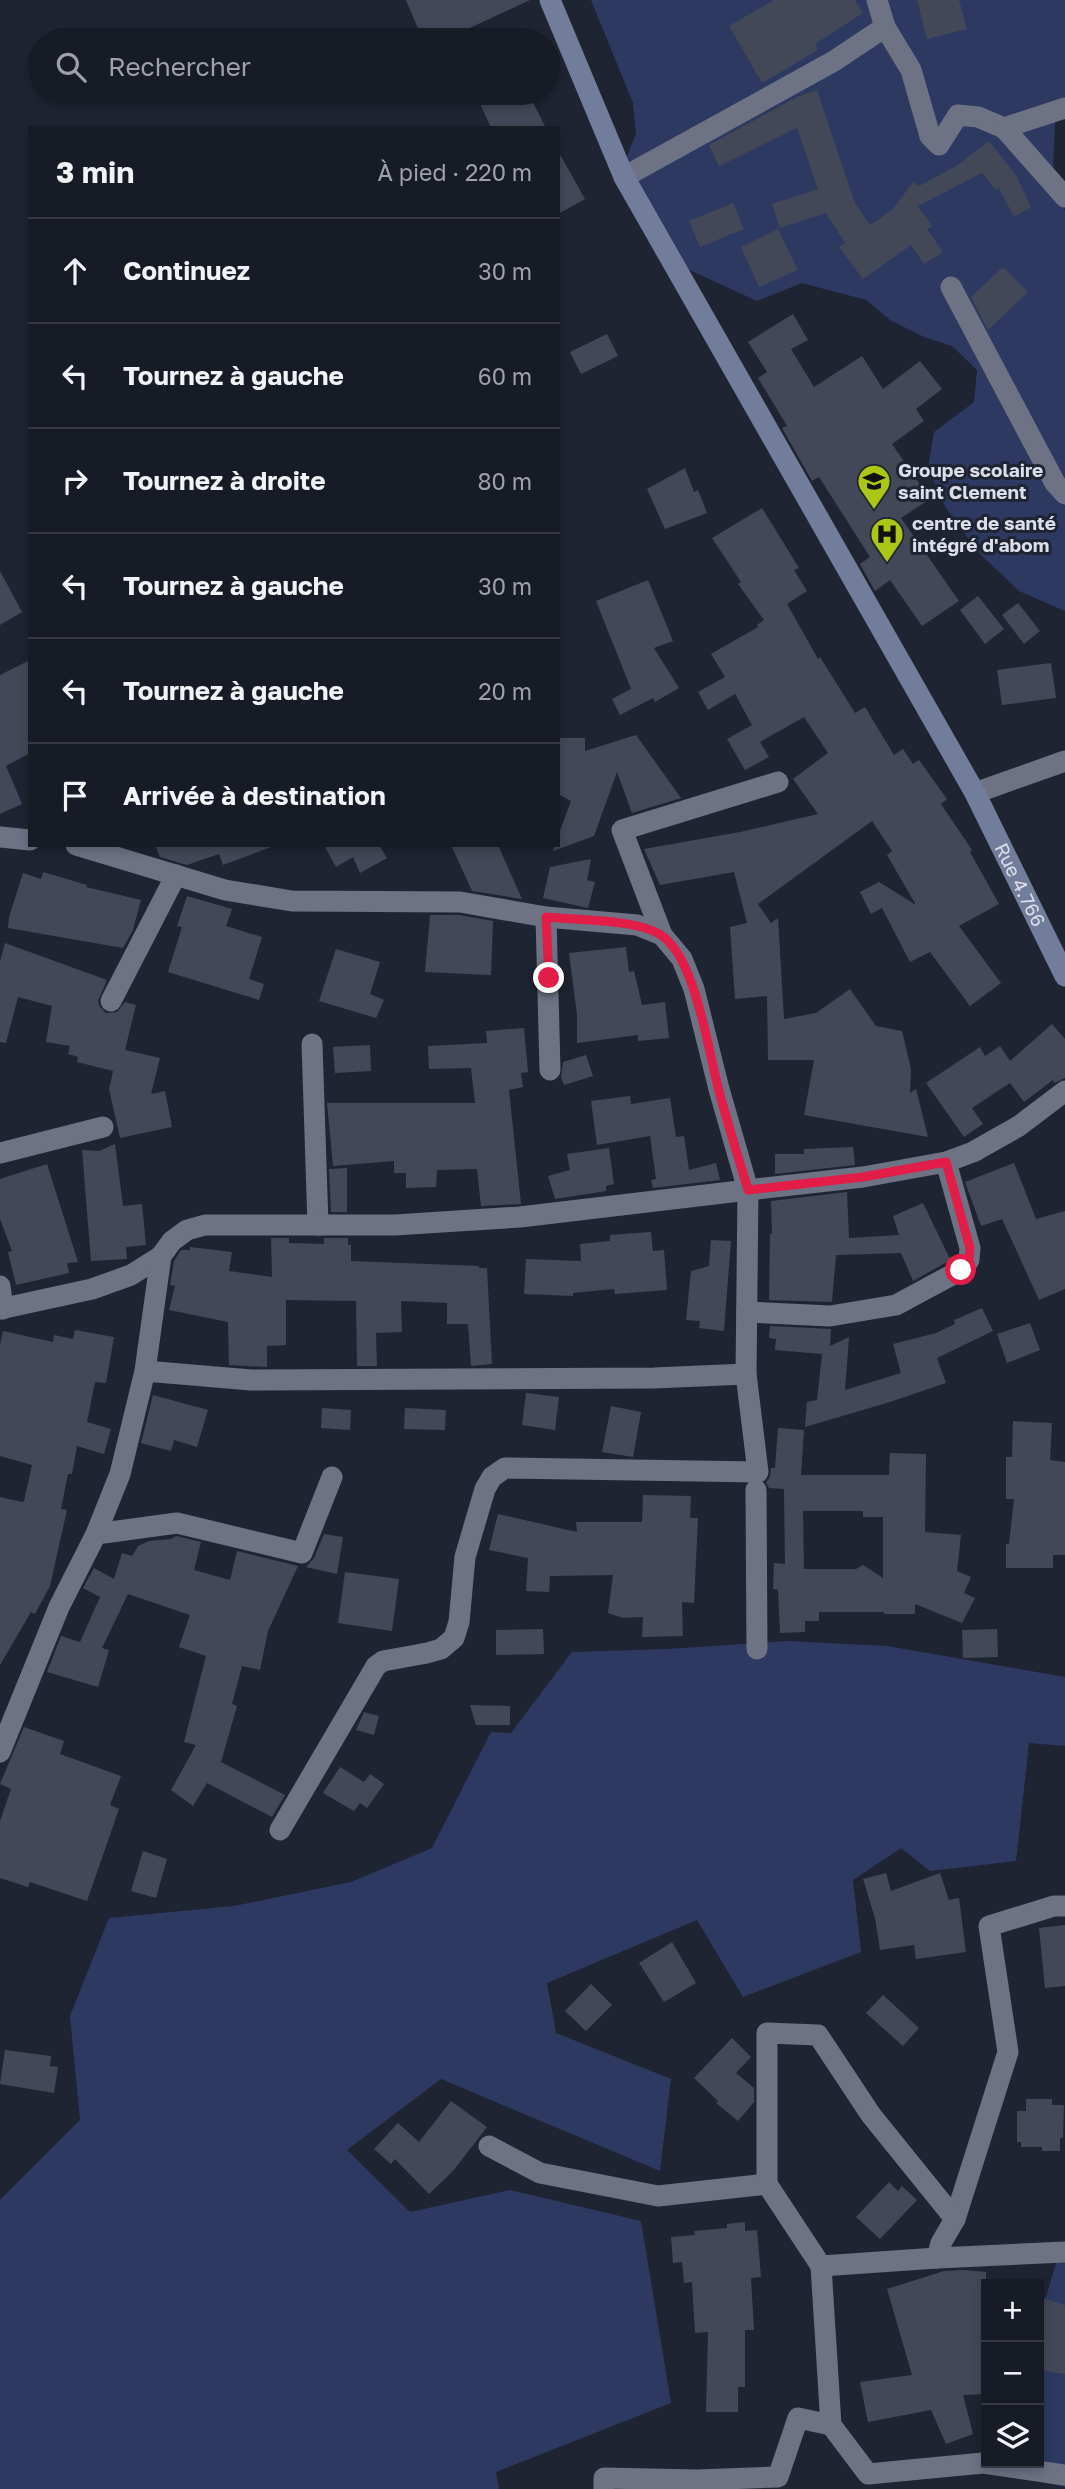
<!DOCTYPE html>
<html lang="fr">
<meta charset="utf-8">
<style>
body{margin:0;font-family:"Golos Text",sans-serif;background:#242832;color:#f1f3f6}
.controls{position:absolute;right:21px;bottom:21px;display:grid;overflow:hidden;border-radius:0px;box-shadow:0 4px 10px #0003}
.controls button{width:63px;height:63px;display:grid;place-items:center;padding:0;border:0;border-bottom:2px solid #363943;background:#171b26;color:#f1f3f6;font:35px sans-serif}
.stop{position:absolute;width:21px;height:21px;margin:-16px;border:5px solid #e11d48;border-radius:50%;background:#fff}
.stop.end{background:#e11d48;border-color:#fff;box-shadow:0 2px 7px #0008}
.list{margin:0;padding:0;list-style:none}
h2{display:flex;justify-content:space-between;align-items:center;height:91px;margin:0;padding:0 28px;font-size:30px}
h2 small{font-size:23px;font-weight:400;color:#9ea1a7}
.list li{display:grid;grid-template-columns:46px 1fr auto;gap:21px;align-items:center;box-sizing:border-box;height:105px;padding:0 28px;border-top:2px solid #363943}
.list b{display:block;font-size:26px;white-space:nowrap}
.list em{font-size:23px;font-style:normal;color:#9ea1a7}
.icon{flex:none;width:38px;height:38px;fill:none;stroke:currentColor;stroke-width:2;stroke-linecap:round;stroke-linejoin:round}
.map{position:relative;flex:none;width:1065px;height:2489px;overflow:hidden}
.search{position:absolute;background:#171b26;box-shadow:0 4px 10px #0003;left:28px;top:28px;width:532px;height:77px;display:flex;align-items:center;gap:18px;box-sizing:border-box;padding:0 24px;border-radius:38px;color:#9ea1a7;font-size:26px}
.panel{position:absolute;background:#171b26;box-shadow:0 4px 10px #0003;left:28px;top:126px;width:532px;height:721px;border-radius:0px}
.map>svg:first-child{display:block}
</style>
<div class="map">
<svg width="1065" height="2489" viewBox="0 0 1065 2489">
<rect width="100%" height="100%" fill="#1f2432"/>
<g fill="#2d3961">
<path d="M591,0H1065V117L1055,123L1053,170L1065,211V611L1019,591L980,554L946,508L928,468L934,432L974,402L977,370L952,346L924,337L890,320L866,300L802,283L757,301L670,261L620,174L636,134L633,103Z"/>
<path d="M788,1641L887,1646L1065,1677V1746L1029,1743L1016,1861L930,1871L901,1848L853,1880L861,1952L743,1997L697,1920L547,1983L556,2033L671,2079L660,2171L441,2079L347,2150L410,2212L510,2190L641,2221L671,2403L496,2472L499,2489H0V2200L80,2120L70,2016L109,1918L234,1906L351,1882L432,1848L491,1732L511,1733L572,1652L668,1649Z"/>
<path d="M1060,2251L1065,2252V2487L1027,2479L1039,2463V2319Z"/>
</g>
<g fill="#434858" fill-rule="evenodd">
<path d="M406,0H530L444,40H423Z"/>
<path d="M774,0H855L863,13L815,44L818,50L762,83L729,26Z"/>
<path d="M917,0H959L967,29L927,39Z"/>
<path d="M817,90L855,203L870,225L893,209L913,182L919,186L958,165L989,141L1016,175L1031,207L1014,217L999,188L996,190L982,173L918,206L932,226L927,229L943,252L924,264L911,245L863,279L839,247L845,243L826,213L780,228L772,204L818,189L797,128L719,166L709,145L799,96Z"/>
<path d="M487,93H528L546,128H491L477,97Z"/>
<path d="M558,151L585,199L558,214Z"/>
<path d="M733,203L744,229L700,247L689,221Z"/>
<path d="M778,229L798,270L759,287L741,247Z"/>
<path d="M1003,267L1028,292L988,330L971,297Z"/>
<path d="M793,314L808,340L791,349L814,387L862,356L883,389L920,361L942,389L916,409L924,421L892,444L930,499L901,518L959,601L922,626L890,580L875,591L860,564L870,557L819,477L812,481L782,428L787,426L758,378L767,372L748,342Z"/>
<path d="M607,334L618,356L581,374L570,352Z"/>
<path d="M685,468L694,492L698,490L707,513L665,529L647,489Z"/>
<path d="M762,508L799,568L794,570L807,591L787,604L818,659L820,657L855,713L865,707L894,755L903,749L913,764L919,760L947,799L941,804L972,850L970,852L999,904L959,926L1001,983L970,1006L930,952L910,962L882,908L871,914L860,892L879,882L916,905L887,855L892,851L872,821L758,904L771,923L778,918L784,1019L816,1013L850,989L876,1026L902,1031L911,1069L910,1093L916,1089L928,1137L804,1115L814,1060H768L767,996L735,999L730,927L747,923L734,872L660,885L644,849L740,832L818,814L793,779L828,753L804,717L760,742L769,757L745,770L727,739L752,725L735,694L708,710L698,692L725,677L711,654L758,627L757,625L764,620L738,584L741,582L712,538Z"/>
<path d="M0,571L22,612L0,625Z"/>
<path d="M648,580L673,641L654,648L679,688L655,702L653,698L620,715L612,699L631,689L596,601Z"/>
<path d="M978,596L1004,629L985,644L960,610Z"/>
<path d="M1018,603L1040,631L1024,644L1002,615Z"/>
<path d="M30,660V753L6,766L22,804L0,814V675Z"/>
<path d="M1051,663L1056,698L1002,705L997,670Z"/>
<path d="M636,735L681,798L632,813L617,772L594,836L553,851L555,845H558V836L571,801L558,794V738H585V751Z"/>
<path d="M155,845H271V847L223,865L219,854L187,865L160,857Z"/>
<path d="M324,845H379L387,858L360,873L353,857L336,867Z"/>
<path d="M451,845H498L522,899L472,891Z"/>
<path d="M591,859L587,880L595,882L588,908L543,898L550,867Z"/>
<path d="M43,872L87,885L86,887L141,900L133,930L123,948L8,928L9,917L23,873L41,879Z"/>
<path d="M187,896L232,909L226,926L262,937L249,979L264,984L259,1000L168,972L182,927L177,926Z"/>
<path d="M430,915H459L493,921L491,975L425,972Z"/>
<path d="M5,943L107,980L98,1001L100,1007L106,1013L117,1012L125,1002L136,1005L125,1050L160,1058L151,1094L165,1091L172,1127L120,1138L109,1089L113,1071L77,1062L78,1057L68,1054L70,1046L46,1042L52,1006L18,997L6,1043L0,1042V961Z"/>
<path d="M626,947L629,972L634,971L642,1005L665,1002L669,1038L638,1041V1035L577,1043V1015L569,953Z"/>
<path d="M336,949L380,962L370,994L384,1000L376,1018L319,1001Z"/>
<path d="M1052,1024L1065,1039V1078L1054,1083L1053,1080L1024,1102L1010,1083L972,1108L983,1124L964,1137L926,1083L980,1047L985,1056L1000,1046L1010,1061Z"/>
<path d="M524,1028L528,1072L521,1073L523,1087L509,1090L521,1204L481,1206L477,1169L437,1170L436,1187L406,1188V1173H394V1161L333,1166L327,1103H475L471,1068L429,1069L428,1046L487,1043L486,1031Z"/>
<path d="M370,1045L371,1071L335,1073L333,1047Z"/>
<path d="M586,1055L593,1076L564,1085L561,1077L563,1062Z"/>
<path d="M630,1096L631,1104L670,1098L676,1137L684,1136L689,1170L716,1163L720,1180L653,1188L651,1180L656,1179L650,1136L597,1145L591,1101Z"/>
<path d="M115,1144L123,1206L142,1204L146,1245L126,1247L127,1259L91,1261L82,1150L99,1151Z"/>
<path d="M853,1147L855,1165L775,1174V1154H804V1149Z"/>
<path d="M609,1148L614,1184L606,1186V1191L555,1199L548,1176L570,1170L567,1154Z"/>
<path d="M1014,1163L1036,1219L1065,1211V1289L1039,1300L1002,1219L981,1226L965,1182Z"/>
<path d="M47,1164L78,1262L67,1263L69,1273L16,1285L8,1252L12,1251L0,1219V1179Z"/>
<path d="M347,1168V1212H331L329,1169Z"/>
<path d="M847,1192L849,1238L899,1235L893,1216L923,1203L949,1257L954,1258L913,1281L901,1253L836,1255L832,1302L769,1300L770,1234H772L771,1201Z"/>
<path d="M651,1232L653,1251L664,1250L667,1290L615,1294L614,1289L573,1293V1296L524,1294L526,1259L581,1261L580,1244L610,1241V1235Z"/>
<path d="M271,1238H289V1243L324,1244V1238H348V1245H351V1261L479,1266V1268H487L492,1364L471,1366L468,1324H447V1303L401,1301L402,1332L376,1333L377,1366H357L356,1301L286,1300V1345L267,1346V1367L229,1365L228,1322L169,1310L175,1286L170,1285L174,1261L181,1250H190V1247L232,1252L229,1271L272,1277Z"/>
<path d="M711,1240L731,1241L724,1331L699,1328L700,1321L686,1320L691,1271L709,1266Z"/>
<path d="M982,1308L993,1331L937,1358L946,1383L890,1402L805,1427L807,1402L817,1400L822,1354L775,1350L776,1339L769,1338L770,1326L831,1329L830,1346L849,1337L845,1390L901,1373L893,1344L936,1333L955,1324L954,1320Z"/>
<path d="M1030,1323L1040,1350L1007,1363L997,1334Z"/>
<path d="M75,1330L114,1337L106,1383L95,1382L87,1422L111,1429L104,1454L77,1446L72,1474H68L61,1509L67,1510L50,1586L35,1614L31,1612L0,1665V1497L22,1502L24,1501L32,1465L0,1456V1345L3,1331L53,1342L54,1335L73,1339Z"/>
<path d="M526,1393L559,1397L555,1430L522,1425Z"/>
<path d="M153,1395L208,1410L197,1447L174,1440L171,1451L141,1443Z"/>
<path d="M611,1406L641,1412L633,1457L602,1452Z"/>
<path d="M322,1408L351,1410L350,1430L321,1428Z"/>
<path d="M405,1408L446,1410L445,1430L404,1429Z"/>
<path d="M1013,1421L1052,1423L1050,1460L1065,1462V1555H1053V1568H1006V1544H1009L1014,1499H1006V1457H1012Z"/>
<path d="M778,1428L804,1430L801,1475H889L890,1453L926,1454L925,1532L961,1535L957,1571L971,1577L964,1593L975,1598L962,1623L915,1604V1614H884V1612H819V1621H805V1632L780,1633L778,1590L773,1589L774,1563L785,1564L784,1489L769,1488L766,1482L770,1477L771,1468H775ZM803,1511H863V1517H883V1578L863,1565L856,1569H804Z"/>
<path d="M643,1495L691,1496L690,1518H698L694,1603L682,1602L683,1636L642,1637L643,1617L623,1618L608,1613L613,1575L550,1576L549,1592L526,1591L528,1558L489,1550L498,1514L577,1532L576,1522H642Z"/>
<path d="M324,1534L343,1537L337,1574L306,1567L314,1558Z"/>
<path d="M176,1536L201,1542L194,1570L230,1580L237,1551L298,1566L268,1631L260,1670L242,1666L232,1704L237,1706L221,1762L285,1795L272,1817L207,1783L193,1806L171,1790L196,1745L184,1742L206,1656L179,1647L190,1615L128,1594L102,1648L109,1650L98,1687L47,1672L61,1636L80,1642L100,1597L83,1588L94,1568L114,1579L122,1553L132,1556L138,1546L149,1541L171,1539Z"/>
<path d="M345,1572L399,1579L392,1631L338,1623Z"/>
<path d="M543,1629L544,1654L496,1655V1630Z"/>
<path d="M997,1629L998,1657L963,1658L962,1630Z"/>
<path d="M470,1705L510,1706V1725H476Z"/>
<path d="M364,1712L379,1716L374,1735L356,1730Z"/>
<path d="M24,1727L64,1741L60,1754L121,1776L110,1805L119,1809L87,1901L30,1882L28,1887L0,1878V1821L11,1789L0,1784Z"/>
<path d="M340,1767L364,1782L370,1774L384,1784L367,1808L360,1803L354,1811L323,1793Z"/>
<path d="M143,1851L167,1859L156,1898L131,1891Z"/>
<path d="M886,1873L891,1891L940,1873L949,1900L959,1898L966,1952L916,1959L914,1945L880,1950L875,1918L863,1879Z"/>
<path d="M1065,1925V1986L1045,1988L1039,1928Z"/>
<path d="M672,1942L696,1983L664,2002L639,1963Z"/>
<path d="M591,1984L612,2005L586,2031L565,2011Z"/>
<path d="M883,1995L919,2028L903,2046L866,2013Z"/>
<path d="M732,2038L751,2057L736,2073L754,2088V2102L738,2121L716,2103L718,2101L694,2078Z"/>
<path d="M5,2050L51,2056L50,2066L58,2067L54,2093L0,2084Z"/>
<path d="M1026,2099H1052V2105H1064L1063,2138H1060V2151H1042V2147H1021V2142H1017V2111H1026Z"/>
<path d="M451,2101L487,2127L453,2171L429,2194L395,2159L391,2164L374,2149L398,2123L419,2142Z"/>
<path d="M889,2182L898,2191L902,2186L917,2200L880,2239L856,2217Z"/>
<path d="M745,2222V2231L757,2230L761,2277L751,2278L754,2330H745V2387H738V2412H706L708,2332L695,2333L692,2282L684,2283L682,2262L673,2263L671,2237L695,2235L694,2231L727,2228V2224Z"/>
<path d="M964,2270L986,2272V2394L963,2395L973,2434L946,2444L931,2410L868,2422L860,2382L912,2375L887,2289L944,2271Z"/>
<path d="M1039,2297L1065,2305V2374L1039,2370Z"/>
</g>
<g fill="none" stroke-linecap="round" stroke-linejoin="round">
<g stroke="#6d7384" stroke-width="21">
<path d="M877,0L885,27L911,70L930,136L939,145L958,115L978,117L1004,128L1065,108"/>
<path d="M1004,128L1065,197"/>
<path d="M624,177L834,61L885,27"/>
<path d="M951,287L1055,483L1065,494"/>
<path d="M975,793L1065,761"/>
<path d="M0,837L30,840"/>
<path d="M76,845L225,890L292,901L460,902L546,917L637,925L662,935L682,959L694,989L719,1089L748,1190L863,1177L946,1162L973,1152L1019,1126L1065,1091"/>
<path d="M546,917L550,1070"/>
<path d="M662,935L622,830L778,782"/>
<path d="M111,1001L176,875"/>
<path d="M312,1044L318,1225"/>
<path d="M0,1153L103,1127"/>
<path d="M0,1286L3,1309"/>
<path d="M0,1309L92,1289L131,1275L161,1256L172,1241L187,1230L205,1225H395L520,1217L748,1190L746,1374L758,1472L505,1468L492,1477L485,1489L465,1557L459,1622L454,1638L441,1649L427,1653L383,1661L376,1666L280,1830"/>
<path d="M747,1312L830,1316L896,1305L961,1270L969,1260L970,1248L946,1162"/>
<path d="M145,1371L251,1380L654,1378L746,1374"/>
<path d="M756,1490L757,1649"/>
<path d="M96,1534L177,1523L302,1553L332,1477"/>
<path d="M0,1752L59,1607L96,1534L120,1474L145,1371L161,1256"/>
<path d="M1065,1906H1054L989,1926L1008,2052L955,2219L941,2243L937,2258L1065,2252"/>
<path d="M489,2146L540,2173L658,2196L767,2184L821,2266L831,2425L868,2474L983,2463L1065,2475"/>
<path d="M767,2184V2033L818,2035L871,2115L955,2219"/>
<path d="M821,2266L937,2258"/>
<path d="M604,2489V2478L697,2480L778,2477L798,2418L831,2425"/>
</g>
<path stroke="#727d9b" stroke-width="21" id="s1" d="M550,0L624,177L975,793L1065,976"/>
</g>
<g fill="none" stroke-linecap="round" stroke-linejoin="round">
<path stroke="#e11d48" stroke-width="9" d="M549,978L546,917C576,920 636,919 661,935C695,957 708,1049 718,1087C727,1122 738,1156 748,1190L863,1177L946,1162L970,1248L969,1260L961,1270"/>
</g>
<defs>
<symbol id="school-pin" viewBox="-11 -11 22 30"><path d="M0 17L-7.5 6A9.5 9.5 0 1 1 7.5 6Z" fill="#abc615" stroke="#1f2432"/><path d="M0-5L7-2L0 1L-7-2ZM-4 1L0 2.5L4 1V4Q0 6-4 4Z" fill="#111"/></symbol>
<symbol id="hospital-pin" viewBox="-11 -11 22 30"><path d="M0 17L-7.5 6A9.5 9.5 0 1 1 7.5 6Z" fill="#abc615" stroke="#1f2432"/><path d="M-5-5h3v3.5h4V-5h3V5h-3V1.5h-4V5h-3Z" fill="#111"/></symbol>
</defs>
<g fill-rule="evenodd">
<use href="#school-pin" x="855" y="462" width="38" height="52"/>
<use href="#hospital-pin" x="868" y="515" width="38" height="52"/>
</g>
<g text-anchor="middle" stroke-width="6" stroke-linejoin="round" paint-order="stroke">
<g font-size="19" font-weight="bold" fill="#dcdfe9" stroke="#1f2432" text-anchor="start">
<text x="898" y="477">Groupe scolaire<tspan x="898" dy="22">saint Clement</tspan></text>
<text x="912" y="530">centre de santé<tspan x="912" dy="22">intégré d'abom</tspan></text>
</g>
<g font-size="19" fill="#dcdfe9" stroke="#1f2432">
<text dy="7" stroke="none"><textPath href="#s1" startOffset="1003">Rue 4.766</textPath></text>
</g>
</g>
</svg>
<div class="controls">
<button>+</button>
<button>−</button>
<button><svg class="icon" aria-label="layers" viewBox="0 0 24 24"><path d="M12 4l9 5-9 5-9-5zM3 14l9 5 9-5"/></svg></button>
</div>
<div class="stop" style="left:961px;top:1270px"></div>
<div class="stop end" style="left:549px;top:978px"></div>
<div class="search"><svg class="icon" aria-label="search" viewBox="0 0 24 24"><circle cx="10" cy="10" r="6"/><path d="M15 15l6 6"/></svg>Rechercher</div>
<section class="panel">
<h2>3 min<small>À pied · 220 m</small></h2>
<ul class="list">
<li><svg class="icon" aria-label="ahead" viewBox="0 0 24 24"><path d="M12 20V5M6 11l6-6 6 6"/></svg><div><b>Continuez</b></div><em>30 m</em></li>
<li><svg class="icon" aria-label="left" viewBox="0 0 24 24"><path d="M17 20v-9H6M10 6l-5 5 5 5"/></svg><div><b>Tournez à gauche</b></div><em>60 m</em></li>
<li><svg class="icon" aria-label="right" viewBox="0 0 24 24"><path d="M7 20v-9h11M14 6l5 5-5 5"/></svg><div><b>Tournez à droite</b></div><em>80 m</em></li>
<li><svg class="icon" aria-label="left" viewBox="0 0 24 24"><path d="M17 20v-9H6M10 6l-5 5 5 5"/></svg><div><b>Tournez à gauche</b></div><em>30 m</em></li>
<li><svg class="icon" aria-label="left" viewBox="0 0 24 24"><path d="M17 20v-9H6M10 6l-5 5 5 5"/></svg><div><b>Tournez à gauche</b></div><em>20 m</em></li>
<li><svg class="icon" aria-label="arrive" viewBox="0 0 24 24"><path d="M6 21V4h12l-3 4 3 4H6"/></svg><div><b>Arrivée à destination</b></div></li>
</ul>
</section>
</div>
